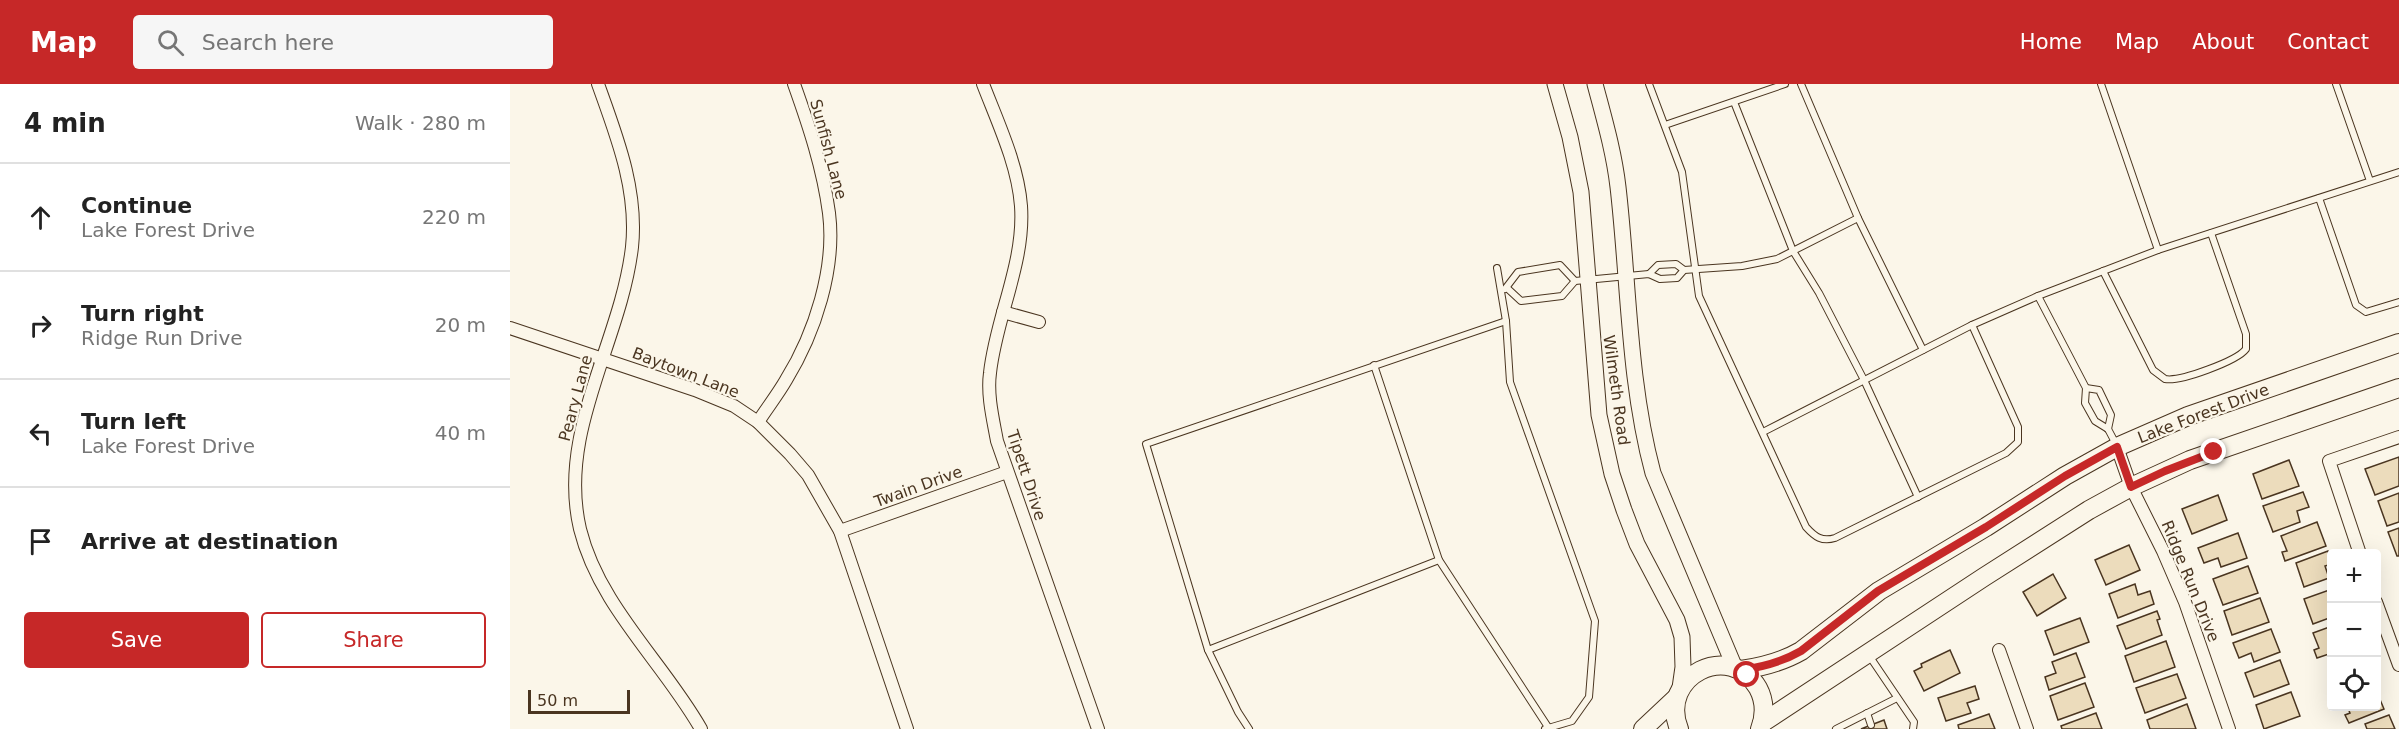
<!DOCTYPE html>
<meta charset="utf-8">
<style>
body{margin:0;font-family:"DejaVu Sans",sans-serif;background:#f6f6f6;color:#222}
.controls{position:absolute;right:18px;bottom:18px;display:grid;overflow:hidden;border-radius:6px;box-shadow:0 6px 24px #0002}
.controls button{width:54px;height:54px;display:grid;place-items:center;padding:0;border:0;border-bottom:2px solid #e0e0e0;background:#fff;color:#222;font:30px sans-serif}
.scale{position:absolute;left:18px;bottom:15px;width:102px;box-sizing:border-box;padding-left:6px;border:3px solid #4a3520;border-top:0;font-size:16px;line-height:21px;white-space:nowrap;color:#4a3520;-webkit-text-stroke:4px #fbf6e9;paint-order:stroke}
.stop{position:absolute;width:18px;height:18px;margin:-14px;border:4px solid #c62828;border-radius:50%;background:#fff}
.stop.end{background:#c62828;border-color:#fff;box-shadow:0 2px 6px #0008}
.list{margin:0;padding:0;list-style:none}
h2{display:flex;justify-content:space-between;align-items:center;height:78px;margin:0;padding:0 24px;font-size:26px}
h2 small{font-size:20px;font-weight:400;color:#767676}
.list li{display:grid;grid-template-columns:39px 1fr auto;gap:18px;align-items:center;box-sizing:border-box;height:108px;padding:0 24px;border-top:2px solid #e0e0e0}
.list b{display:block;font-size:22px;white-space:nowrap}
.list p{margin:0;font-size:20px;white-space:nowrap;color:#767676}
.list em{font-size:20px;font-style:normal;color:#767676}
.actions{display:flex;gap:12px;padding:18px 24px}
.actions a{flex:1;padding:14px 0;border:2px solid #c62828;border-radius:6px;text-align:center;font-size:21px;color:#c62828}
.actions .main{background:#c62828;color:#fff}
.icon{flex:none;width:33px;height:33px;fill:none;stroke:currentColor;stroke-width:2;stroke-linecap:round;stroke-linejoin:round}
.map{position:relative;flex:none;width:1889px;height:645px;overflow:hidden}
header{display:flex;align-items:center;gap:36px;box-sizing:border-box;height:84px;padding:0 30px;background:#c62828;color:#fff}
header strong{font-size:28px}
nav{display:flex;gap:33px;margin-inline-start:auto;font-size:21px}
.search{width:420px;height:54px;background:#f6f6f6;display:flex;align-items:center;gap:15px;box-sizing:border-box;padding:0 21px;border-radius:6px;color:#767676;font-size:22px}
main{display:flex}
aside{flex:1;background:#fff}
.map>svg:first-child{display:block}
</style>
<header>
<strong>Map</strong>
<div class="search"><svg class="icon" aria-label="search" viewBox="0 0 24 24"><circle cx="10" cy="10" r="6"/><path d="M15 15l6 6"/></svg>Search here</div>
<nav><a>Home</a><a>Map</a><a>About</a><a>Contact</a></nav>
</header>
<main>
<aside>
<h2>4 min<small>Walk · 280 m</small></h2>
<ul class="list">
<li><svg class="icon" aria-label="ahead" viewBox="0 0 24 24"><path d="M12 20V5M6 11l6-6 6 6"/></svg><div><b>Continue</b><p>Lake Forest Drive</p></div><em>220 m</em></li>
<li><svg class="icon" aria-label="right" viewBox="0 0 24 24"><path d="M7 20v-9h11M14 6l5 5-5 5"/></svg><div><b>Turn right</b><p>Ridge Run Drive</p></div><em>20 m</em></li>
<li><svg class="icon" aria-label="left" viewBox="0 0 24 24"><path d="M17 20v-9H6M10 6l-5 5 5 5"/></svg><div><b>Turn left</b><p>Lake Forest Drive</p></div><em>40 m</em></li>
<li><svg class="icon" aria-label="arrive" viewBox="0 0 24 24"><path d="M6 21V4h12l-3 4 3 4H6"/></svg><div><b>Arrive at destination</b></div></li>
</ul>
<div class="actions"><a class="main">Save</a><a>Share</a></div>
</aside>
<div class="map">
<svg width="1889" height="645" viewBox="0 0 1889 645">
<rect width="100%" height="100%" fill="#fbf6e9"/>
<g fill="#ecdcbc" stroke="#4a3520" stroke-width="1.5">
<path d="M1889,373V402L1865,411L1855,385Z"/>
<path d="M1779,376L1789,402L1752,415L1743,390Z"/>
<path d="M1793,408L1799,423L1787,427L1790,438L1763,448L1753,422Z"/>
<path d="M1889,409V438L1877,442L1868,417Z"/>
<path d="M1708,411L1717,436L1682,450L1672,425Z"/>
<path d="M1807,438L1816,462L1775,477L1772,468L1777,467L1771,452Z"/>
<path d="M1889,444V472H1887L1878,448Z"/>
<path d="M1728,449L1737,474L1711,483L1708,474L1694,479L1688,464Z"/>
<path d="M1619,461L1630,486L1596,501L1585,476Z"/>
<path d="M1818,467L1822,480L1815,482L1819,494L1794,503L1786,479Z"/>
<path d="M1738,482L1748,509L1713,521L1703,495Z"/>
<path d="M1543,490L1556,514L1527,532L1513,508Z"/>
<path d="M1625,500L1628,511L1640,507L1644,520L1608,534L1599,510Z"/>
<path d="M1822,505V533L1803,540L1794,515Z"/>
<path d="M1750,514L1759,538L1722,551L1714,527Z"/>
<path d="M1647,527L1650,535L1647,536L1652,551L1616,565L1607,542Z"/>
<path d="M1570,534L1579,558L1544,571L1535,547Z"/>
<path d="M1822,542V569L1807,574L1804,566L1809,564L1803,549Z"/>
<path d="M1761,545L1770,568L1744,578L1741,569L1729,574L1723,559Z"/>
<path d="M1656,557L1665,583L1624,598L1615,572Z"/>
<path d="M1440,566L1450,589L1414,607L1404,587L1412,583L1411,580Z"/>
<path d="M1566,569L1575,593L1539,606L1535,593L1546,589L1542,578Z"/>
<path d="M1770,576L1779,600L1744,613L1735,589Z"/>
<path d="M1667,590L1676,614L1635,629L1626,604Z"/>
<path d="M1575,599L1584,623L1548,636L1540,612Z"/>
<path d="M1465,602L1469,615L1457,619L1461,629L1436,637L1428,614Z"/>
<path d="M1866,606L1874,625L1839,639L1835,631L1840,629L1837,622H1866Z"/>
<path d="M1781,608L1790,632L1754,645L1746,621Z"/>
<path d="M1677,620L1686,645H1640L1637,636Z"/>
<path d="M1586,629L1592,645H1552L1551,642Z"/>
<path d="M1479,630L1485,645H1449L1448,641Z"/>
<path d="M1879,631L1885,645H1857L1855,640Z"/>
<path d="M1374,636L1377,645H1351L1361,641Z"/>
</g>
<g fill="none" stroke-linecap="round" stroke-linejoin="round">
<defs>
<g id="service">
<path d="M1139,0L1172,88L1189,212L1296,443C1305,453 1312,458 1325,454L1496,369L1508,358V343L1462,241"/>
<path d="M1291,0L1348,134L1413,266"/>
<path d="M1591,0L1648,166"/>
<path d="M1826,0L1860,97"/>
<path d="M1224,18L1283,167L1309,209L1354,296L1408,413"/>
<path d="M1155,41L1275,0"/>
<path d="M1809,114L1846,221L1856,228L1889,218"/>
<path d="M987,184L996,237L1000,298L1085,537L1079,613L1062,637L1035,645"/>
<path d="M1593,187L1643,286L1655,295C1670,298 1727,277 1736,265V250L1701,149"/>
<path d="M1139,190L1148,181L1166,180L1174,186"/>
<path d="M997,204L1011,217L1052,212L1065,197L1139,190L1150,195L1167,194L1174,186L1232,182L1267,175L1348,134"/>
<path d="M995,205L1008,188L1050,181L1065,197"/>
<path d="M1528,212L1576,304L1575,319L1585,337L1598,345L1607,362"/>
<path d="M864,281L929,476L1038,643"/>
<path d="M1576,304L1589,306L1601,331L1598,345"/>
<path d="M1253,348L1462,241L1528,212L1648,166L1889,88"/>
<path d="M698,566L929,476"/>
<path d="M1358,570L1404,638L1403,645"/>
<path d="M1357,629L1361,641"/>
<path d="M739,645L728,628L698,566L636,360L996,237"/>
<path d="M1326,645L1387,614"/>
</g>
<g id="minor">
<path d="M88,0C107,53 128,106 122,163C111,258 47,347 70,445C89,522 153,578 191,645"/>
<path d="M473,0C488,39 508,81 511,122C515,179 486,233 480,289C477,311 483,335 487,357L588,645"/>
<path d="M493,228L529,238"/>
<path d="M0,244L185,306L224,322L248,338L280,370L298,391L330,447L397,645"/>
<path d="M248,338C257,324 268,310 276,296C305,249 326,184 319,129C313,84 299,42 284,0"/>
<path d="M1607,363L1621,403L1653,467L1675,518L1719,645"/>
<path d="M330,447L497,388"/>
<path d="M1850,470L1819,377L1889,353"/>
<path d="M1866,518L1889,581"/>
<path d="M1489,566L1517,645"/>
</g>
<g id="tertiary">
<path d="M1045,0L1060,53L1071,108L1089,331L1102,390L1114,426L1127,460L1167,536L1172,553L1173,583L1170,604"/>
<path d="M1085,0C1094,34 1104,68 1108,103C1119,198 1118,296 1143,389L1225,584"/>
</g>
<g id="secondary">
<path d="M1231,586C1252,583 1272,578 1291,567L1369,507L1476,443L1555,392L1607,363L1678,332L1889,259"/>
<path d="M1252,639L1474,493L1579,426L1621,403L1680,376L1889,304"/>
<path d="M1133,645L1166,614"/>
<path d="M1169,645C1148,592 1220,556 1248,604C1255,617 1255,632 1250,645"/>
</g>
</defs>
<use href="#service" stroke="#4a3520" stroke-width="8"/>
<use href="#minor" stroke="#4a3520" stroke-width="14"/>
<use href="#tertiary" stroke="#4a3520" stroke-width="17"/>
<use href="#secondary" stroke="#4a3520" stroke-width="20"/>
<use href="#service" stroke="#fbf6e9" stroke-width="6"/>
<use href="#minor" stroke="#fbf6e9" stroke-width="12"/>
<use href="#tertiary" stroke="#fbf6e9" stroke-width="15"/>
<use href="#secondary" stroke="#fbf6e9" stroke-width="18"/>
</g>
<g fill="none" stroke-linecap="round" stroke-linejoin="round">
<path stroke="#c62828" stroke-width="8" d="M1237,591L1231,586C1252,583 1272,578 1291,567L1368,507L1476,443L1555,392L1607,363L1621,403L1655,387L1704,368"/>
</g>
<g text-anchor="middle" stroke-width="4.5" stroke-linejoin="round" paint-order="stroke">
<g font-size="16" fill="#4a3520" stroke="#fbf6e9">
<text transform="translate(319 65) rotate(75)" y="6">Sunfish Lane</text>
<text transform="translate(176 288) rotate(21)" y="6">Baytown Lane</text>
<text transform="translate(1107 306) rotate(82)" y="6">Wilmeth Road</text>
<text transform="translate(65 314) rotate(-75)" y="6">Peary Lane</text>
<text transform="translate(1693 329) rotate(-21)" y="6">Lake Forest Drive</text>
<text transform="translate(517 391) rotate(72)" y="6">Tipett Drive</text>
<text transform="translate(408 402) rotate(-20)" y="6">Twain Drive</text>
<text transform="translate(1681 497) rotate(68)" y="6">Ridge Run Drive</text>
</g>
</g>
</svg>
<div class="controls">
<button>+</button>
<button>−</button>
<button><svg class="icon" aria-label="locate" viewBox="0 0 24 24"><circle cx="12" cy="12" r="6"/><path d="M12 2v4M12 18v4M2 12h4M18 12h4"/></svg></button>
</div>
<div class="scale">50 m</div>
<div class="stop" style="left:1237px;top:591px"></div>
<div class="stop end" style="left:1704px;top:368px"></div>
</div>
</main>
